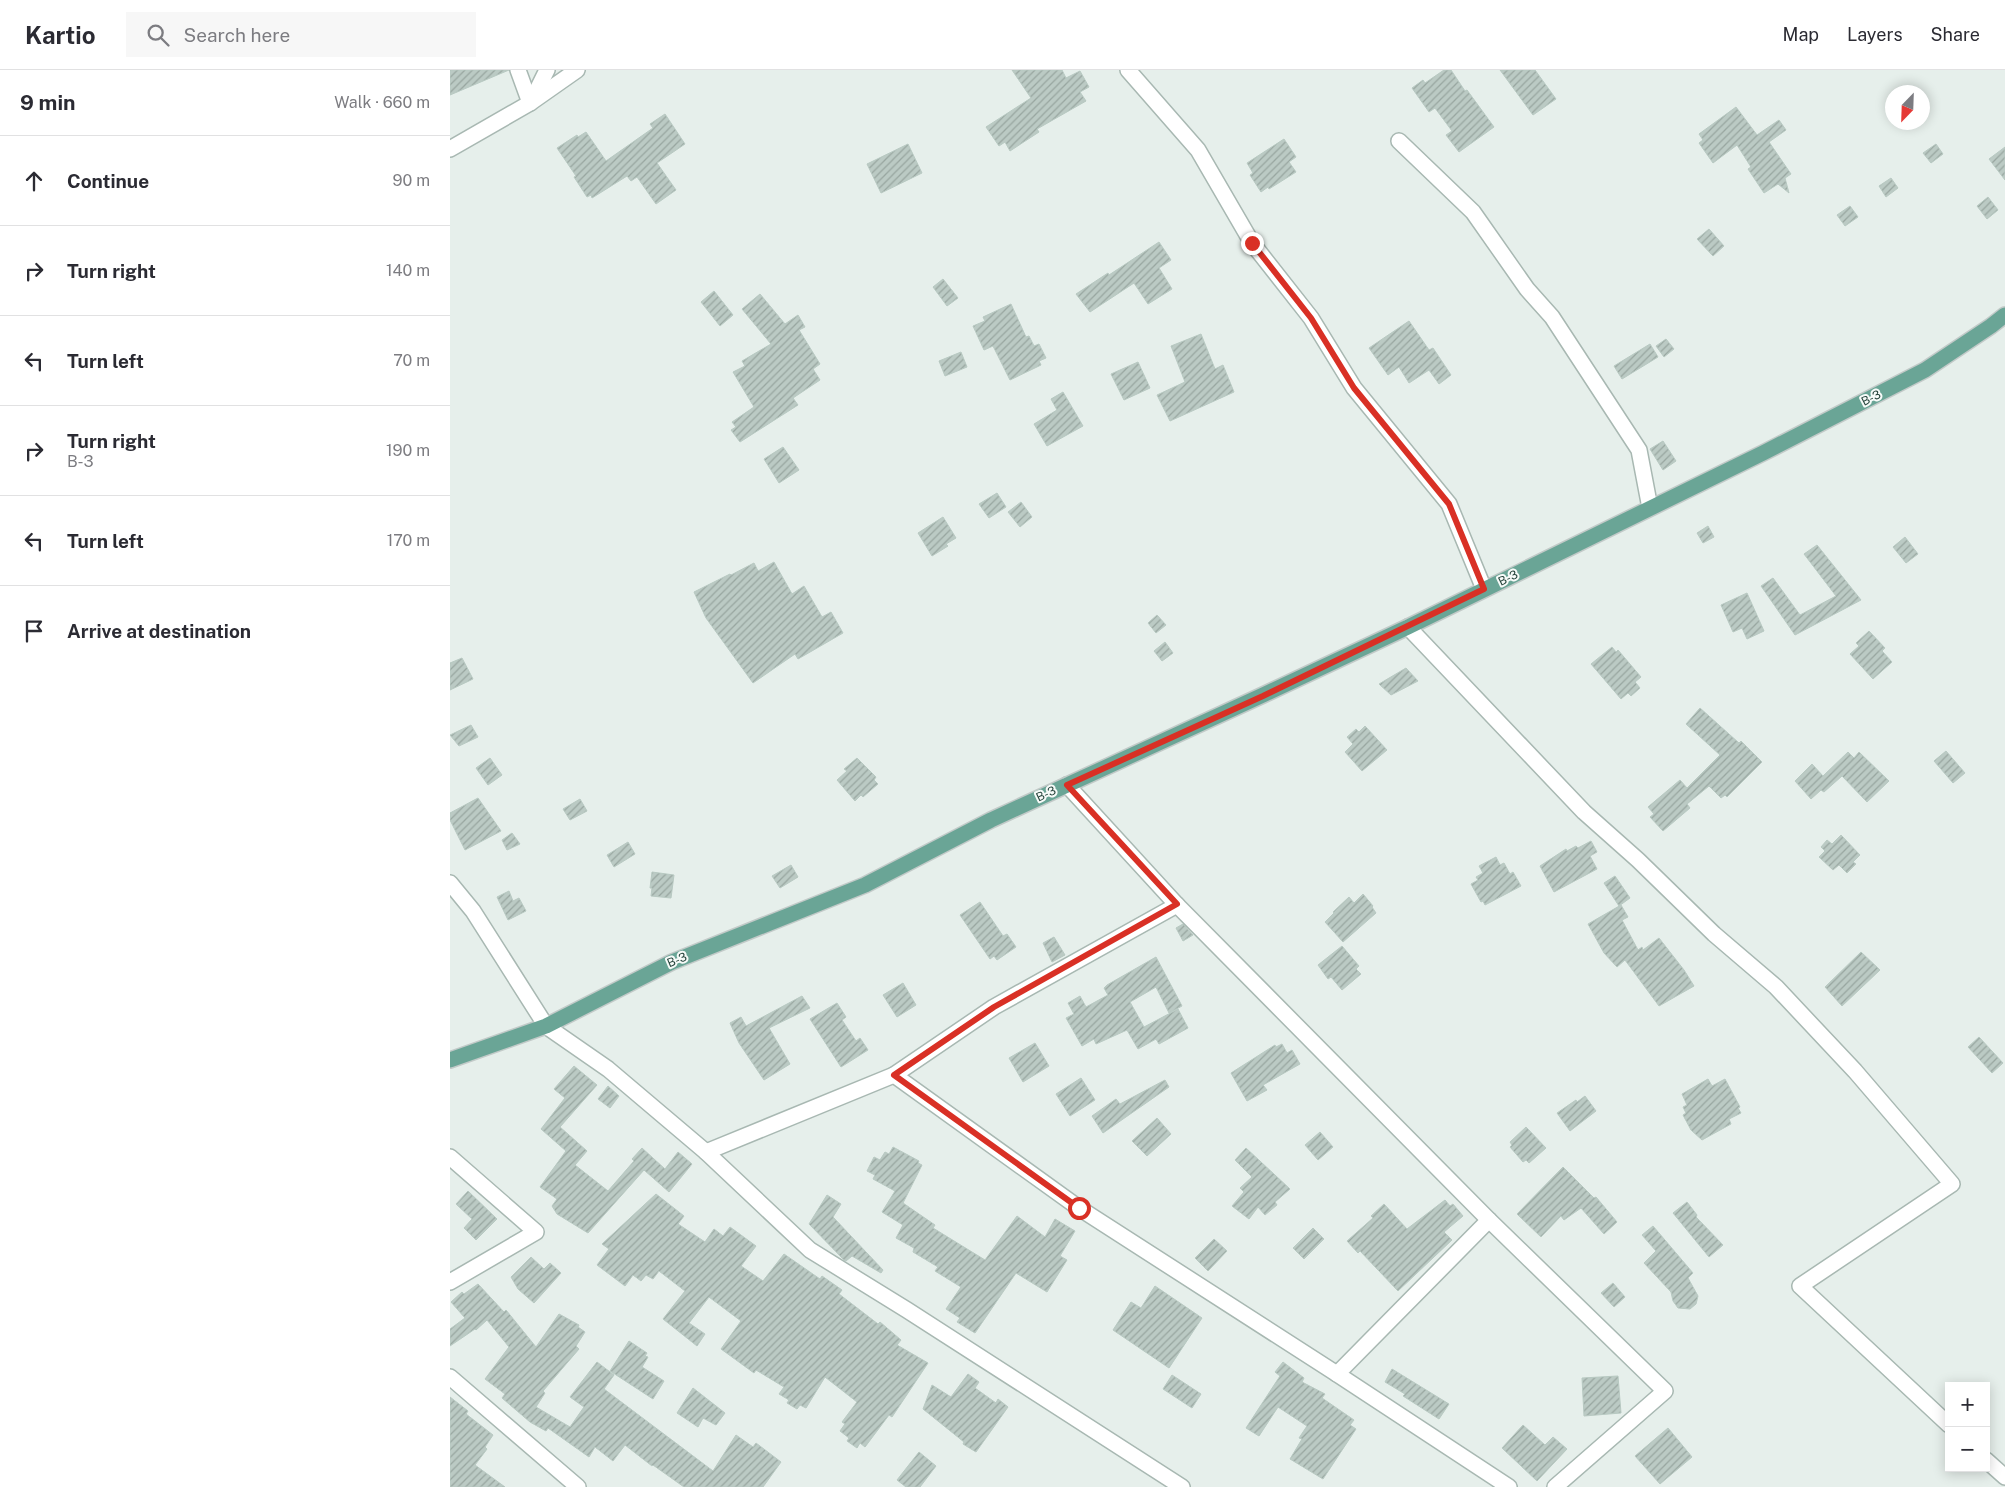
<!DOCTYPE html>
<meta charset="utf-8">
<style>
body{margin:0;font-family:"Public Sans",sans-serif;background:#f7f7f7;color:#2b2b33}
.controls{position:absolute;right:15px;bottom:15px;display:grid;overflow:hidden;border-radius:0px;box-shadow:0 2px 12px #0003}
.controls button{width:45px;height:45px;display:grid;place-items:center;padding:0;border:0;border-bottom:1px solid #e1e1e2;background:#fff;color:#2b2b33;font:25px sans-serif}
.compass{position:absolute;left:1435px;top:15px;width:45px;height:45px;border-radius:50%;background:#fff;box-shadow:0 2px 12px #0003;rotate:203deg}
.stop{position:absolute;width:15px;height:15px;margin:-11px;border:4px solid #d93025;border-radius:50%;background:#fff}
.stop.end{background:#d93025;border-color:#fff;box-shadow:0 1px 5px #0008}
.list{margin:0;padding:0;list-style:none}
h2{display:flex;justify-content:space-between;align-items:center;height:65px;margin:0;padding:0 20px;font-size:21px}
h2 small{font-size:16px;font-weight:400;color:#7c7c81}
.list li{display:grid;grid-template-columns:32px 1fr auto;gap:15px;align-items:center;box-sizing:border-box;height:90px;padding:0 20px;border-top:1px solid #e1e1e2}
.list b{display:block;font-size:19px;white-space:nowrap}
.list p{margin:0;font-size:16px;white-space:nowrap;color:#7c7c81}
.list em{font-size:16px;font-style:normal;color:#7c7c81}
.icon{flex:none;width:28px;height:28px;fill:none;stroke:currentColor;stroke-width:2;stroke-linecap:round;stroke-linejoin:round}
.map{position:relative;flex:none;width:1555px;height:1417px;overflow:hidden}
header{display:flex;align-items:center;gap:30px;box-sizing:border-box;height:70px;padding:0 25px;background:#fff;border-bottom:1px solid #e1e1e2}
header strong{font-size:24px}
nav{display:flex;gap:28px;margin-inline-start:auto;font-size:18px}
.search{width:350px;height:45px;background:#f7f7f7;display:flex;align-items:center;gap:12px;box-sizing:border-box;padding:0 18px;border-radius:0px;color:#7c7c81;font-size:19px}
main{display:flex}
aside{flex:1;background:#fff}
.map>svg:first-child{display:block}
</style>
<header>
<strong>Kartio</strong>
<div class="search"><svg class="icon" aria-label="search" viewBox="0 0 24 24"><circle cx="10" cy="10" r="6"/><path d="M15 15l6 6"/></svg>Search here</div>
<nav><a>Map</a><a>Layers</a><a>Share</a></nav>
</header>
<main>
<aside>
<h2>9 min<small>Walk · 660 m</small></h2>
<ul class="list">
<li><svg class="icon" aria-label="ahead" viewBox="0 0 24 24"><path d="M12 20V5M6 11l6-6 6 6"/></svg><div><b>Continue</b></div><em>90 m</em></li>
<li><svg class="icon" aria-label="right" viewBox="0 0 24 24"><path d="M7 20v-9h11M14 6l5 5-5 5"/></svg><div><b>Turn right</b></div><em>140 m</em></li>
<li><svg class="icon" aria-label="left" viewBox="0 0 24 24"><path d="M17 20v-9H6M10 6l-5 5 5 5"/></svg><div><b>Turn left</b></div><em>70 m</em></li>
<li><svg class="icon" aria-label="right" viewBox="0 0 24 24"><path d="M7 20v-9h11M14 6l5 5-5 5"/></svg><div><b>Turn right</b><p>B-3</p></div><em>190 m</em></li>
<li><svg class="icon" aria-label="left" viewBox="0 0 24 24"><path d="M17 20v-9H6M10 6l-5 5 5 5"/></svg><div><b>Turn left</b></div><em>170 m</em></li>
<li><svg class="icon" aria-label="arrive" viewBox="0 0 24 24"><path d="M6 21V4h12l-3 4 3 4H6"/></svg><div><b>Arrive at destination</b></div></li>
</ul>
</aside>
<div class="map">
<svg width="1555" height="1417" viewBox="0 0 1555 1417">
<defs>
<pattern id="building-hatch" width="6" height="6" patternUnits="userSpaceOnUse" patternTransform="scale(1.25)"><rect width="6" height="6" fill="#bbcac4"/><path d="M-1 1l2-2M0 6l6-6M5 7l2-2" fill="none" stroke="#98a6a0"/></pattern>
</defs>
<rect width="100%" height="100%" fill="#e6efeb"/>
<g fill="url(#building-hatch)" stroke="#b8c9c2">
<path d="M0,0H59L0,25Z"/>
<path d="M562,0H612L616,8L630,1L639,17L630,22L636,31L587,59L589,62L560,81L555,72L549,76L536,57L581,28Z"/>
<path d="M994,0H1001L1015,21L1017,20L1044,57L1009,82L996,65L1002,61L985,38L979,42L962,18L973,10L975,13Z"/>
<path d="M1050,0H1085L1106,29L1083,45Z"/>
<path d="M1286,37L1307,65L1329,50L1336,60L1319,72L1341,104L1335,108L1339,123L1328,114L1314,123L1298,99L1301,97L1287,75L1263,93L1249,73L1253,70L1249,64Z"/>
<path d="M215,44L235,74L207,93L226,120L206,134L187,107L181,111L177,106L142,128L141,125L137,127L124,107L126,106L107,78L127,65L128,67L136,62L156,91L203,58L200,54Z"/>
<path d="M834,69L846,87L839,92L846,102L819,119L818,117L811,122L800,105L803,103L797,93Z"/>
<path d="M458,74L472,103L431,123L417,94Z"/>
<path d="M1486,74L1493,84L1481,93L1473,83Z"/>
<path d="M1555,77V110L1539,89Z"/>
<path d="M1441,108L1448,118L1436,127L1429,116Z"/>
<path d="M1538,127L1548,140L1537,149L1527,136Z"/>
<path d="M1400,136L1408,147L1395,156L1387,145Z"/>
<path d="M1259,159L1274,176L1263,186L1247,169Z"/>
<path d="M709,172L721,190L709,198L722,219L698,234L684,213L640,242L626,224L658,203L659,205Z"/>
<path d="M493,209L508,228L497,236L483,217Z"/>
<path d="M264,221L283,245L270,256L251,232Z"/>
<path d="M310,224L335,254L348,245L355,257L349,260L370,294L363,299L370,310L343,328L348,335L290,372L281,360L286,357L282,352L304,337L283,302L295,296L292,291L321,274L292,239Z"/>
<path d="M561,234L576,267L579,266L584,276L589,274L596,288L589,291L591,295L560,310L543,276L534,280L523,256L535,251L533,247Z"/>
<path d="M959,251L979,280L983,278L1001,305L989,314L979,300L959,313L949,297L938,305L919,278Z"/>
<path d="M751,264L765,299L773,295L784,322L720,351L707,325L735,312L721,276Z"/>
<path d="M1216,269L1224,279L1214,287L1206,276Z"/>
<path d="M1200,274L1208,287L1172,309L1164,296Z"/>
<path d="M511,282L517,297L495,306L489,291Z"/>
<path d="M688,292L700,318L674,330L661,304Z"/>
<path d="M613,322L633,356L597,376L584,354L607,340L601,329Z"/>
<path d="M1213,371L1226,391L1213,400L1200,379Z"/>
<path d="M333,377L349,400L329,413L314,389Z"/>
<path d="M547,423L556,437L539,448L529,434Z"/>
<path d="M571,432L582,447L570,457L558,442Z"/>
<path d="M493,447L506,468L496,474L498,476L482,486L468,463Z"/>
<path d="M1258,456L1264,467L1253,473L1247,463Z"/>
<path d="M1455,467L1468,484L1456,493L1443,477Z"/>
<path d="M1367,475L1411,530L1345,565L1311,516L1323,508L1350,545L1386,526L1354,484Z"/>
<path d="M324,492L342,524L354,516L372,547L381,542L393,563L348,589L345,584L303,613L256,548L244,522L280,504L281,505L304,493L308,501Z"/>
<path d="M1297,523L1314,561L1297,569L1292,558L1283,562L1271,535Z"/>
<path d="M707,545L716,555L706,563L698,553Z"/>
<path d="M1419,561L1435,578L1432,581L1442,592L1423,609L1400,584L1409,576L1406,573Z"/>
<path d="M715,572L723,583L712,591L704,581Z"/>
<path d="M1162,577L1166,582L1168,580L1191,607L1185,612L1190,618L1181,626L1178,623L1171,629L1141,594Z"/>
<path d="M12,588L23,609L0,620V593Z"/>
<path d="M956,598L968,611L941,625L929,614Z"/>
<path d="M1250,638L1289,673L1291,671L1312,692L1277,727L1275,725L1271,728L1259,716L1237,734L1240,738L1213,761L1200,747L1204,744L1198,737L1230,710L1237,718L1270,685L1236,654Z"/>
<path d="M21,655L28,667L9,676L0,665Z"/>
<path d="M915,656L937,680L912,701L895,682L903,674L897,667L906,659L909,662Z"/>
<path d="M1496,681L1515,703L1503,713L1484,691Z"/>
<path d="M1398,682L1404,688L1409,682L1439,711L1417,732L1392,706L1374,722L1371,720L1361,729L1345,711L1362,694L1373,706Z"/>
<path d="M40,688L52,705L38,715L26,698Z"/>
<path d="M407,688L426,707L424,710L428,714L413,727L411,725L405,731L387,710L397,701L394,699Z"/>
<path d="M28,728L51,761L15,780L0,750V743Z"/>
<path d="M130,729L137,741L120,750L113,739Z"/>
<path d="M62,763L70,774L57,780L52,770Z"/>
<path d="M1391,765L1410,785L1403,792L1406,794L1397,803L1389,795L1383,800L1369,787L1375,781L1371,777L1377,770L1382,774Z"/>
<path d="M1141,771L1147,782L1140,786L1147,799L1104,822L1090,796L1116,779L1117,781L1126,776L1128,778Z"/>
<path d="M178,772L185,784L164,797L157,785Z"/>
<path d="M1046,787L1050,795L1054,793L1060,804L1063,802L1071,816L1035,835L1033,831L1031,832L1021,814L1028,810L1026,807L1033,803L1029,796Z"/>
<path d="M341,795L348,807L330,818L322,806Z"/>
<path d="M202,802L224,805L221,828L201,826L202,818H200Z"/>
<path d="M1165,806L1180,828L1169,836L1154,813Z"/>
<path d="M59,821L63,831L69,828L76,841L58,850L47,827Z"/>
<path d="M913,824L923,836L922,837L926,843L893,872L875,852L884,843L883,842L899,827L904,833Z"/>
<path d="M530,832L553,866L557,864L566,877L547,890L544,886L540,889L510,845Z"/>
<path d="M1171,835L1178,847L1172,850L1188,880L1192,877L1193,880L1209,868L1234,900L1244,916L1209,936L1175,890L1167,897L1154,883L1138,854Z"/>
<path d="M733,854L743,865L733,871L726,858Z"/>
<path d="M604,867L615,885L602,892L593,873Z"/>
<path d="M892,876L909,896L906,899L911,904L892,920L881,907L878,909L868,895Z"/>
<path d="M1411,882L1430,900L1392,936L1375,917Z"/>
<path d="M706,887L732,936L719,943L706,917L680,932L694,957L728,939L738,958L709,974L706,969L688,979L677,960L646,974L644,969L632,976L616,948L624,944L618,933L630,926L636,937L658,925L654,918L657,915Z"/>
<path d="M453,913L466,935L447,947L433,925Z"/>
<path d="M352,926L360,938L319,958L340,994L314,1010L289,973L280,953L291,947L296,956Z"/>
<path d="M387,933L396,947L392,950L406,971L410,968L418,980L391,997L360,949Z"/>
<path d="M1529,967L1553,993L1542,1003L1518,977Z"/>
<path d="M585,973L599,996L573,1012L559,988Z"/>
<path d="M832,974L837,983L842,980L850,994L813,1015L817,1020L797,1031L781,1003L825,975L826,977Z"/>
<path d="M124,996L147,1015L110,1057L137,1081L125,1095L158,1121L184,1091L182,1089L192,1078L215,1099L228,1082L242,1094L219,1122L194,1100L138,1163L107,1144L102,1136L107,1129L90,1117L116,1081L91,1059L115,1028L104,1019Z"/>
<path d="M631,1008L645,1030L620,1046L606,1024Z"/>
<path d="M1258,1009L1262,1016L1275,1009L1290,1037L1288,1038L1291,1043L1279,1049L1281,1054L1252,1070L1241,1060L1233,1045L1236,1043L1233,1037L1237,1035L1232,1024Z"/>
<path d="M715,1010L719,1017L653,1063L642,1046L666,1029L670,1034Z"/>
<path d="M158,1016L169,1026L160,1038L148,1029Z"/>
<path d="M1135,1026L1146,1041L1120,1061L1107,1043L1126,1030L1127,1032Z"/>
<path d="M707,1048L721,1064L697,1086L682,1071Z"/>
<path d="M1076,1057L1096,1078L1079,1093L1076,1090L1073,1092L1060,1077L1062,1075L1060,1072Z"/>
<path d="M870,1062L883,1077L868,1090L855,1075Z"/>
<path d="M443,1077L469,1091L468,1093L472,1095L453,1133L485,1155L483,1158L535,1190L567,1146L595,1167L605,1149L625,1161L610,1186L617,1190L597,1222L566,1203L525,1263L507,1252L510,1248L496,1239L511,1217L485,1201L488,1197L463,1182L464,1178L446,1168L453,1155L432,1142L445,1121L423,1109L425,1105L417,1101L424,1087L430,1090L435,1082L439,1084Z"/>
<path d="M796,1078L840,1119L825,1132L827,1135L815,1145L808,1137L799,1149L782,1136L794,1122L790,1118L802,1107L785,1090Z"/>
<path d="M1113,1097L1144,1128L1146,1127L1167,1152L1154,1164L1131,1138L1114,1150L1111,1146L1091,1167L1067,1144Z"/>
<path d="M18,1121L47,1149L26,1170L14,1158L22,1149L6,1134Z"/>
<path d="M206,1124L234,1146L228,1154L255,1172L264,1159L273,1166L280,1157L306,1176L291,1196L313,1211L334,1184L370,1209L372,1206L392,1220L389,1224L428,1254L430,1252L451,1270L447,1275L478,1293L442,1347L439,1345L415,1377L410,1373L407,1378L397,1371L399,1368L390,1361L395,1354L392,1352L407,1332L375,1307L356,1338L350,1335L347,1339L337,1333L339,1330L329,1324L334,1317L306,1300L304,1303L271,1279L291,1251L259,1227L239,1253L255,1264L247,1276L213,1249L235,1221L209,1201L203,1209L196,1205L191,1211L183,1205L175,1216L147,1195L159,1179L152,1174Z"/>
<path d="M377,1125L391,1134L383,1147L433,1200L431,1203L402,1186L396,1191L394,1190L359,1154Z"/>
<path d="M995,1130L1000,1136L1003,1134L1013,1146L994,1162L1002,1170L948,1221L910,1181L908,1183L897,1171L923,1148L921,1146L934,1134L957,1159Z"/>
<path d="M1237,1132L1247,1145L1246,1147L1273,1175L1259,1187L1223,1143Z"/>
<path d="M1203,1156L1243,1203L1238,1208L1248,1226L1246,1234L1240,1239L1228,1238L1223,1231L1221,1222L1194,1193L1206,1181L1192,1165Z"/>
<path d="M863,1158L874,1169L854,1189L843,1178Z"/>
<path d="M764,1169L777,1181L758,1201L745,1188Z"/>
<path d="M81,1187L94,1199L100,1193L111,1203L84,1233L68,1219L61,1207Z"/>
<path d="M1163,1213L1175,1227L1164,1237L1151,1223Z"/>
<path d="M28,1214L54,1242L56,1240L86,1277L109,1244L129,1255L128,1257L135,1262L126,1276L129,1279L93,1321L95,1323L86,1337L120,1357L134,1337L120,1327L147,1292L164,1305L154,1319L263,1401L286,1365L303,1377L306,1373L331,1392L313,1417H234L203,1395L202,1396L175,1375L163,1391L145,1377L139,1387L98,1358L96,1361L80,1352L52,1328L55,1324L35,1309L59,1277L37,1250L26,1260L25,1259L0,1276V1259L15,1248L1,1232L12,1222L14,1224Z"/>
<path d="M705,1216L752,1248L719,1298L663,1260L681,1232L691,1238Z"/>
<path d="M179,1271L197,1283L195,1286L198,1287L192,1297L214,1311L203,1329L160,1301Z"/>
<path d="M833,1292L854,1308L852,1312L875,1324L872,1328L904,1350L900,1355L906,1359L873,1409L840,1389L852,1369L849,1368L857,1356L828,1337L809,1366L796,1358L830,1306L825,1302Z"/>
<path d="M942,1299L999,1334L989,1349L953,1326L955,1324L935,1312Z"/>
<path d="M518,1304L529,1312L525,1318L546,1333L548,1329L558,1337L526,1382L513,1374L514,1372L473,1339L482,1315L501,1327Z"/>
<path d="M722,1305L751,1324L742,1338L713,1319Z"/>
<path d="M1168,1306L1171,1343L1134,1346L1132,1308Z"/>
<path d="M243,1318L275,1343L266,1355L253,1348L248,1357L227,1343Z"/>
<path d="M0,1327L18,1341L16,1344L43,1365L35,1377L37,1379L25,1395L55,1417H0Z"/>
<path d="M1073,1355L1095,1375L1103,1367L1117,1379L1087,1411L1052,1378Z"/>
<path d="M1218,1358L1242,1387L1210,1414L1185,1386Z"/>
<path d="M469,1382L486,1396L470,1417H456L447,1410Z"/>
</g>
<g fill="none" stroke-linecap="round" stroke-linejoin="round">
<defs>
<g id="minor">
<path d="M68,0L80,33"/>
<path d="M678,0L748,80L802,173L861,248L904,318L999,434L1034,519"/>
<path d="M81,32L97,0"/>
<path d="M949,71L1023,142L1077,219L1102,247L1189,380L1200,438"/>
<path d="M0,79L80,33L127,0"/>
<path d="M958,557L1134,742L1188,790L1264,864L1326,917L1405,1001L1502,1114L1350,1216L1499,1355"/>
<path d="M617,715L727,835L1039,1150L1215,1321L1105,1417"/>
<path d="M0,813L23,841L96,956L158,999L256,1082L444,1005L629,1138L887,1304"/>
<path d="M444,1005L544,937L727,835"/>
<path d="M256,1082L360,1180L457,1240L732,1417"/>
<path d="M0,1087L86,1162L0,1212"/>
<path d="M1039,1150L887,1304L1059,1417"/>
<path d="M0,1307L128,1417"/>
<path d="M1536,1390L1555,1407"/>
</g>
<path id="major" d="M0,990L96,956L222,892L415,815L541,750L813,625L958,557L1313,383L1475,300L1541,256L1555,245"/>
</defs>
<use href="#minor" stroke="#a8b8b2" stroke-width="18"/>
<use href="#major" stroke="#c2cac8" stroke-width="18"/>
<use href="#minor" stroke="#fff" stroke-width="15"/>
<use href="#major" stroke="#6aa596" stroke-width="15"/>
</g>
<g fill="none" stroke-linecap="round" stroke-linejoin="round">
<path stroke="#d93025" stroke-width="6" d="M629,1138L444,1005L544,937L727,834L617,715L813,626L1034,519L999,434L904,318L861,248L802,173"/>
</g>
<g text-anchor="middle" stroke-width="4" stroke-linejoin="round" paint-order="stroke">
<g font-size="12" fill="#24423a" stroke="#f7fbf9">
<text transform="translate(1421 328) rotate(-27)" y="4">B-3</text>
<text transform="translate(1058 508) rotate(-26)" y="4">B-3</text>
<text transform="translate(596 724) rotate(-25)" y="4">B-3</text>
<text transform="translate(227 890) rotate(-23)" y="4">B-3</text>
</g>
</g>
</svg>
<div class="controls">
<button>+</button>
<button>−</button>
</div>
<svg class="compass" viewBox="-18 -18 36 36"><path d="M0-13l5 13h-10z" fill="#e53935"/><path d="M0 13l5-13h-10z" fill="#7c7c81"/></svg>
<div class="stop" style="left:629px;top:1138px"></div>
<div class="stop end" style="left:802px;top:173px"></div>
</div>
</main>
